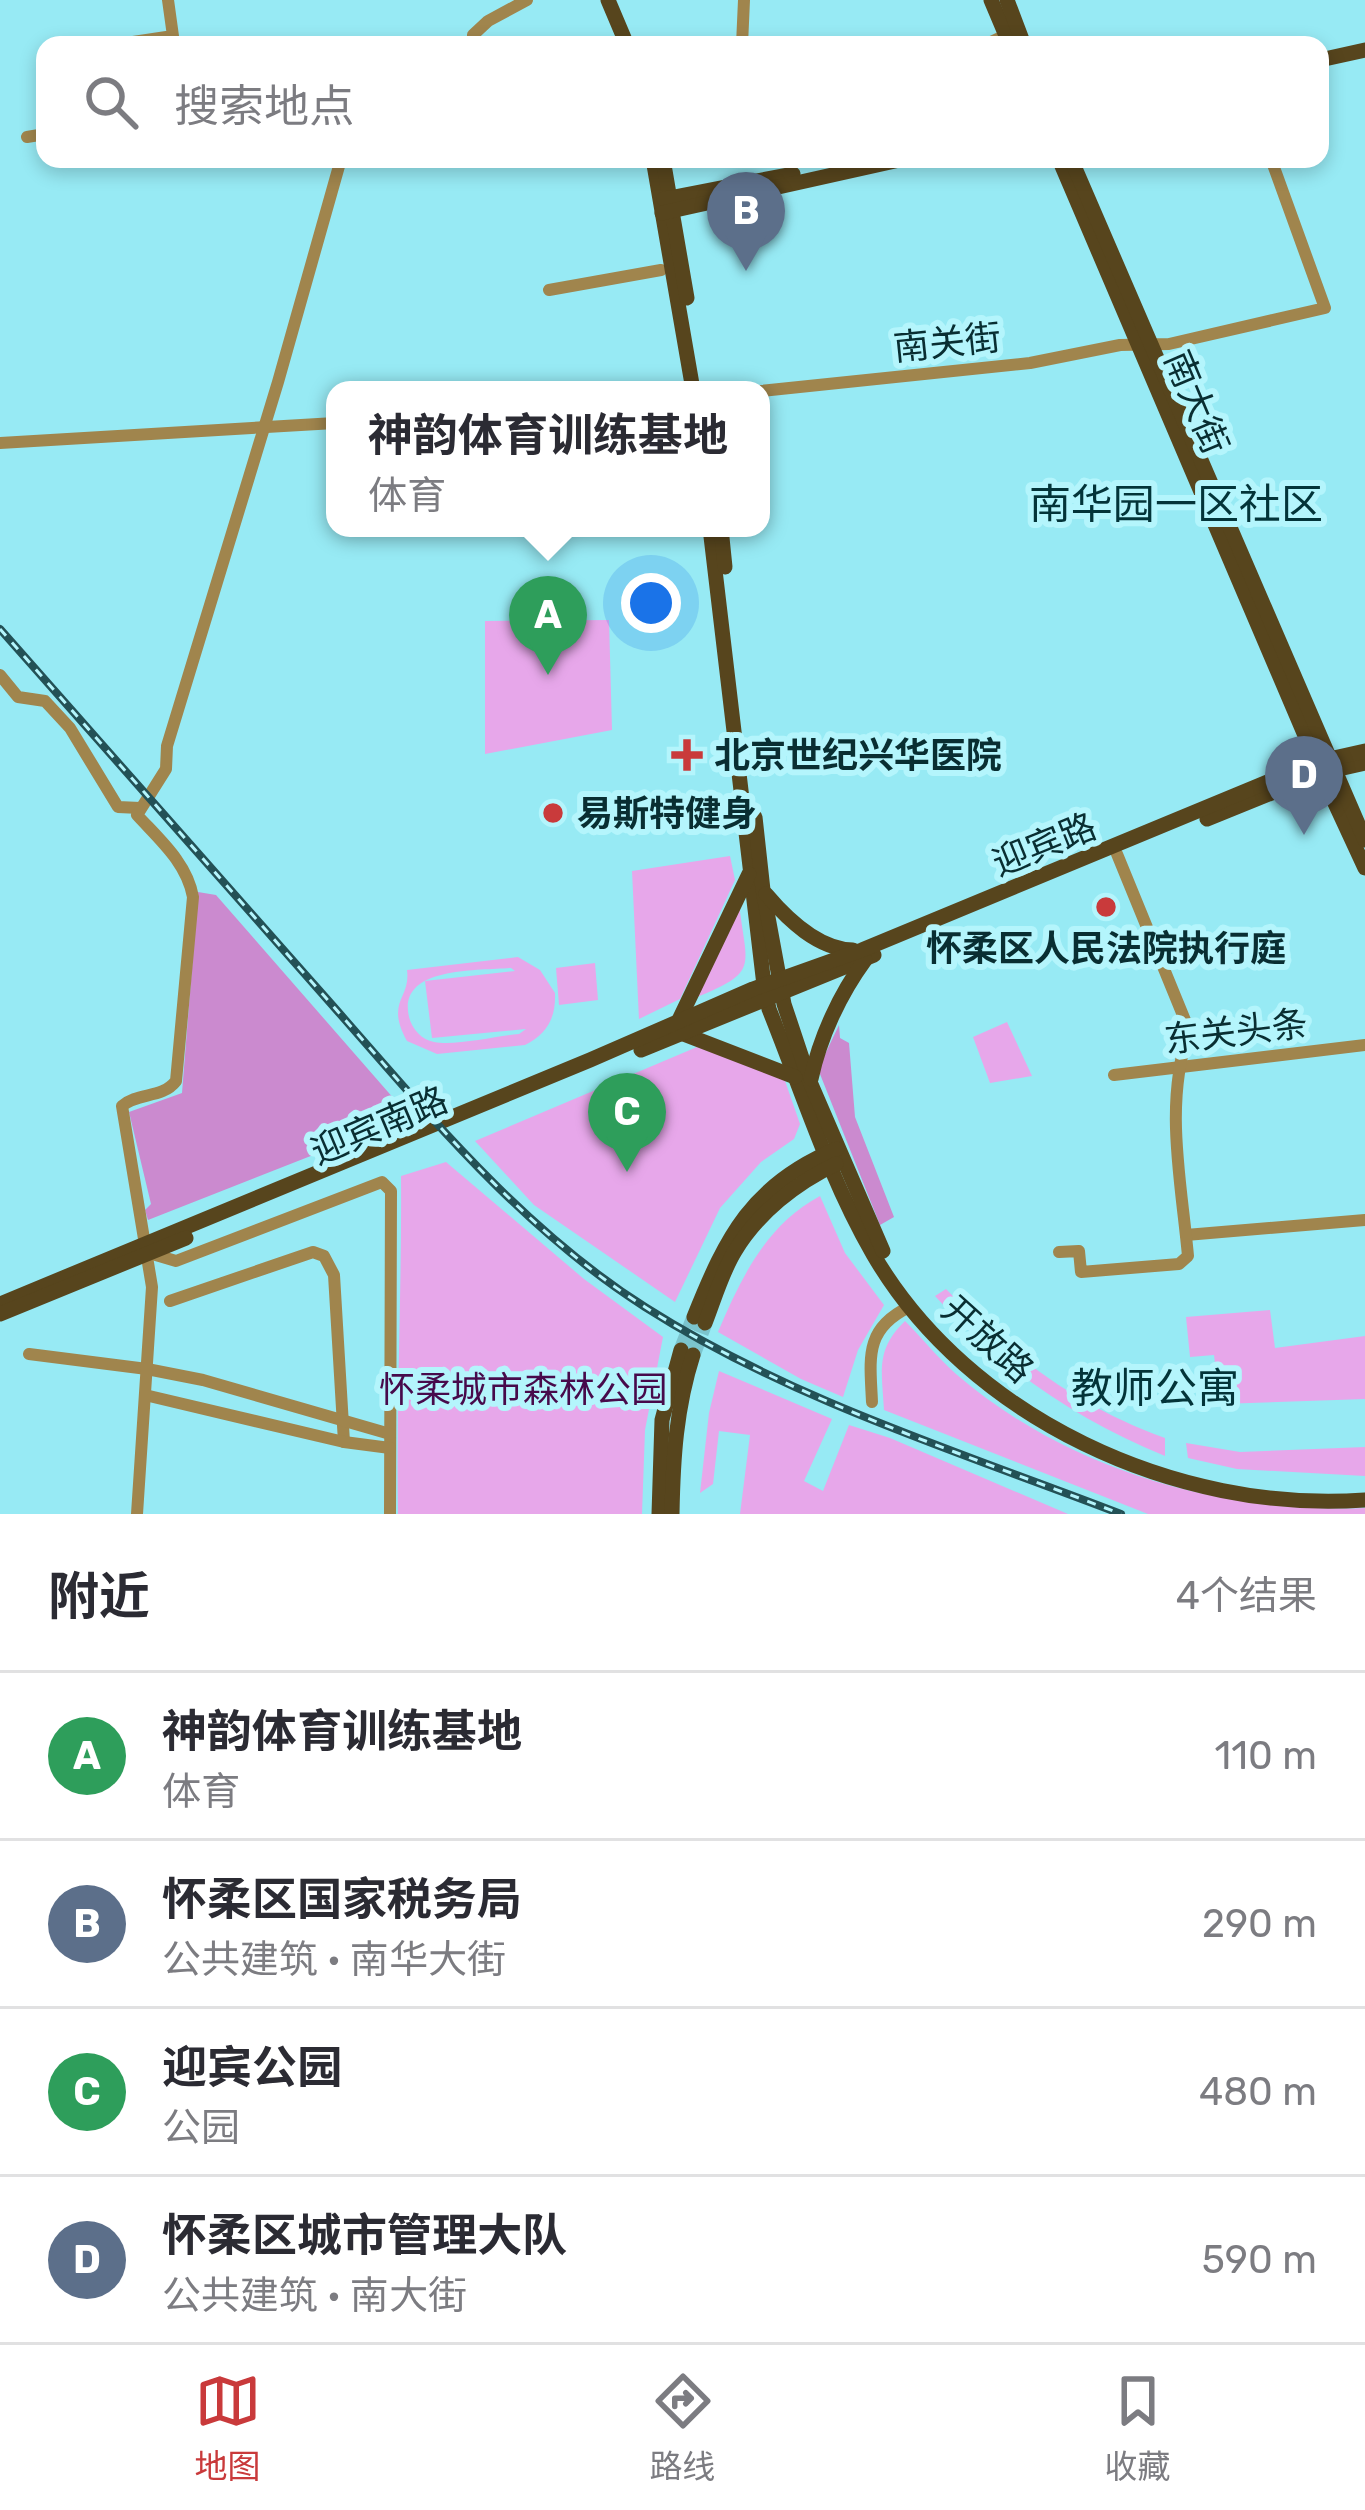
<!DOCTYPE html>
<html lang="zh">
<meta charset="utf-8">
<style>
body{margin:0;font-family:Rubik,"Noto Sans SC",sans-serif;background:#f2f2f3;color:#2b2b33}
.you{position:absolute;left:651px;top:603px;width:42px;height:42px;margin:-30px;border:9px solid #fff;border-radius:50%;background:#1a73e8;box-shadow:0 0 0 18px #1a73e833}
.badge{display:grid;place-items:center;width:78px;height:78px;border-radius:50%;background:#c93a3b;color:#fff;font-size:39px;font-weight:700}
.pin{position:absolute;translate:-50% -99px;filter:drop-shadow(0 3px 6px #0008)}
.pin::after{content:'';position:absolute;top:63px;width:42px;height:36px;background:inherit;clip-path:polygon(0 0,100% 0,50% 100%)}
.popup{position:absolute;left:326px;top:381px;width:444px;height:156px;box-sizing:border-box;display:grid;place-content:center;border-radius:24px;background:#fff;filter:drop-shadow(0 3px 9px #0005);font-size:39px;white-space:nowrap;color:#7c7c81}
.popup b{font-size:45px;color:#2b2b33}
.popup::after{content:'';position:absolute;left:50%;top:100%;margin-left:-24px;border:24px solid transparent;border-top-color:#fff}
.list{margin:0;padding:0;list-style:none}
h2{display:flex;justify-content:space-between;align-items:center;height:156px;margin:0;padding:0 48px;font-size:51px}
h2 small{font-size:39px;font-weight:400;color:#7c7c81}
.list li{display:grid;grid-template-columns:78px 1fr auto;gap:36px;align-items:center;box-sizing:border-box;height:168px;padding:0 48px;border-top:3px solid #e1e1e2}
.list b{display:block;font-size:45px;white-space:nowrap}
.list p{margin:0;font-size:39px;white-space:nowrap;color:#7c7c81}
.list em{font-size:39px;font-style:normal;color:#7c7c81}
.icon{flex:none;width:66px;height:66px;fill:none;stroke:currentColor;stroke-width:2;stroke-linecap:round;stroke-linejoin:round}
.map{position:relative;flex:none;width:1365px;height:1514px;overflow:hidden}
.search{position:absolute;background:#fff;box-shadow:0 6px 18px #0003;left:36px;right:36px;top:36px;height:132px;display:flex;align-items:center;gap:30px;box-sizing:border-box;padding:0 42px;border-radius:24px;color:#7c7c81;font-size:45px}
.sheet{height:828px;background:#fff}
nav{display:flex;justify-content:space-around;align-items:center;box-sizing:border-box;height:168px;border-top:3px solid #e1e1e2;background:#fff;font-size:33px;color:#7c7c81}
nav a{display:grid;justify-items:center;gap:6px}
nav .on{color:#c93a3b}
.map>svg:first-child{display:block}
</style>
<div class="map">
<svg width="1365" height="1514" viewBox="0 0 1365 1514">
<rect width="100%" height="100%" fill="#97eaf4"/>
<g fill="#e7a7ea" fill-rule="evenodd">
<path d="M609,620L612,730L485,754V621Z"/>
<path d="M730,856L735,880L680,999L639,1019L632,871Z"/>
<path d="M739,903C746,968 761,971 695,998Z"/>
<path d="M518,957L540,970L555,993C556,1018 547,1034 525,1045L437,1054L407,1041C385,1001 411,999 407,970ZM511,968L515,971L425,981L432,1038L526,1029L519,1034C496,1036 456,1046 434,1042C422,1040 412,1029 409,1017C397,966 478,971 511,968Z"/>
<path d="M595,963L598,1000L559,1005L556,968Z"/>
<path d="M1007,1022L1032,1076L990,1083L973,1037Z"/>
<path d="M697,1047L784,1078L800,1124L794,1139L761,1162L720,1208L675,1302L534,1205L475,1141Z"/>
<path d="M446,1162L584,1279L663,1337L645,1430L642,1514H398C396,1401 402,1289 401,1176Z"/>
<path d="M820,1196L845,1253L884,1305L858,1350L843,1397L801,1379L718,1332C741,1278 766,1225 820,1196Z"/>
<path d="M946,1289C1012,1357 1075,1405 1165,1438V1456C1075,1419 1001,1368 935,1296Z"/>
<path d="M1270,1310L1275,1348L1365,1336V1399L1220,1404L1214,1355L1190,1357L1186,1317Z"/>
<path d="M905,1321C922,1338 938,1358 956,1374C1066,1469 1219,1514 1365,1508V1514H1148L884,1410C882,1371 875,1350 905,1321Z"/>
<path d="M719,1371L832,1419L804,1481L823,1491L849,1425L890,1438L1068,1514H740L750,1435L719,1431L713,1484L700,1493L709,1413Z"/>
<path d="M1186,1443L1240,1452L1365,1447V1476L1237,1469L1188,1458Z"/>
</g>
<g fill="#cb8acf">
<path d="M198,892L216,895L395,1100L405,1119L148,1220L145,1210L151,1204L129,1112L182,1093Z"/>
<path d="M839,1025L840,1038L849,1043L855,1117L894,1217L880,1225L818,1069Z"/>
</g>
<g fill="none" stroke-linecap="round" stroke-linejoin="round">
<g stroke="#7bc4cd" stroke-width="15" stroke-dasharray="15 8" stroke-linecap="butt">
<path d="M681,1350L694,1317"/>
<path d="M693,1355L705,1323"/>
</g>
<g stroke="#a0854d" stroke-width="12">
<path d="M113,45L173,36L168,0"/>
<path d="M475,45L473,35L488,21L527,0"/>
<path d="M742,45L744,0"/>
<path d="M898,45L989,43L1006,35"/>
<path d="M27,137L45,134"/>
<path d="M549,290L661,270"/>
<path d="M761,391L1030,363L1120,345L1169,344L1325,308L1271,159"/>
<path d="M0,443L335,423"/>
<path d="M0,675L18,697L45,701L70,728L118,807L140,808"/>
<path d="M1114,1075L1365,1045"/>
<path d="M1186,1235L1365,1220"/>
<path d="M1059,1252L1079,1251L1081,1272L1179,1264L1188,1256C1181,1179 1164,1105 1189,1030L1117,854"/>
<path d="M149,1253L176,1261L382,1182L391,1191L390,1514"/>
<path d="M170,1301L313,1252L324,1256L334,1275L344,1442"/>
<path d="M29,1354L147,1369L203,1380L390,1434"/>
<path d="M145,1395L344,1442L390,1448"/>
<path d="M872,1402C870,1358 864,1329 909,1307"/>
<path d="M137,1514L152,1287L122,1106C138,1092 162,1099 176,1081L193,897C187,863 160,840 137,815L166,769L167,746L278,382L341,159"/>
</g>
<g stroke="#57451d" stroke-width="15">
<path d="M608,0L627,45"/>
<path d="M991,0L1010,45"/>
<path d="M1007,0L1024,45"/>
<path d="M1320,60L1365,50"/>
<path d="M653,159L693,390"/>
<path d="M663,159L687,298"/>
<path d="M1059,159L1321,773L1365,868"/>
<path d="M1071,159L1365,840"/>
<path d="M664,199L793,174"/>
<path d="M662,213L904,159"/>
<path d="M710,528L764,985L769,1009C802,1091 829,1178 873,1254C968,1418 1177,1514 1365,1500"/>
<path d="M721,528L725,567"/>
<path d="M755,817L763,890L784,1004L810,1082L883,1251"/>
<path d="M1207,819L1321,773L1365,763"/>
<path d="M766,894C788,920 818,949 853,950"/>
<path d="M678,1022L749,874"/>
<path d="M681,1033L795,1077"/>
<path d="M641,1050L874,955"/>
<path d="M811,1079C820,1037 840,994 865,960"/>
<path d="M0,1304L590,1060L753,989L862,950L1316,762L1365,751"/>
<path d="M0,1314L186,1238"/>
<path d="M694,1317C726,1237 752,1184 837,1149"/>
<path d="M705,1323C714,1300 722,1272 735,1251C758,1213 796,1183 836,1164"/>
<path d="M659,1514L662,1420L681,1350"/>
<path d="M672,1514C673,1459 676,1408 693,1355"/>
</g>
<defs>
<path id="rail" d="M0,629C109,752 217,875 326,998C424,1109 519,1227 645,1307C791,1400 960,1452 1121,1514"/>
</defs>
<use href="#rail" stroke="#235156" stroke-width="8"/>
<use href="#rail" stroke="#b4f5fc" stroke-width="3" stroke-dasharray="9" stroke-linecap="butt"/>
</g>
<g fill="#c93a3b" stroke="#b4f5fc" stroke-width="4.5">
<path d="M681 737h12v12h12v12h-12v12h-12v-12h-12v-12h12z"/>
<circle cx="553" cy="813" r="12"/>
<circle cx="1106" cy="907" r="12"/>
</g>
<g text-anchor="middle" stroke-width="12" stroke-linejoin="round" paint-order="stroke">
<g font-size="36" fill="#092e32" stroke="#b4f5fc">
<text transform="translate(947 342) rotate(-6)" y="13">南关街</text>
<text transform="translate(1197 402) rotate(67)" y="13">南大街</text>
<text transform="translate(1044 844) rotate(-22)" y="13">迎宾路</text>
<text transform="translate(1236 1031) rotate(-7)" y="13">东关头条</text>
<text transform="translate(379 1125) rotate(-23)" y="13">迎宾南路</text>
<text transform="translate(988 1339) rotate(42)" y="13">开放路</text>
</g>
<g font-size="36" font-weight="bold" fill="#092e32" stroke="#b4f5fc" text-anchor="start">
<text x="714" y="768">北京世纪兴华医院</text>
<text x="577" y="826">易斯特健身</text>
<text x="1106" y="961" text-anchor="middle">怀柔区人民法院执行庭</text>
</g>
<g font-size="36" fill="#470a4b" stroke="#b4f5fc">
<text x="523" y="1402">怀柔城市森林公园</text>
</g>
<g font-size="42" fill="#033439" stroke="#b4f5fc">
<text x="1176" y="519">南华园一区社区</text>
<text x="1155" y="1403">教师公寓</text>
</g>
</g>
</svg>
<div class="you"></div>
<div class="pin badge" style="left:548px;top:675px;background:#2e9e5b">A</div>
<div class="popup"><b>神韵体育训练基地</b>体育</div>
<div class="pin badge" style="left:746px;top:271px;background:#5c6f8a">B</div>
<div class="pin badge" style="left:627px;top:1172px;background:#2e9e5b">C</div>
<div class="pin badge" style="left:1304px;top:835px;background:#5c6f8a">D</div>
<div class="search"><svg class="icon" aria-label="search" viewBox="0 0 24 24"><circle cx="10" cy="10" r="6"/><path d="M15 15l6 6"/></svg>搜索地点</div>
</div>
<section class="sheet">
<h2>附近<small>4个结果</small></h2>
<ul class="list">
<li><span class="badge" style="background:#2e9e5b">A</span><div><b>神韵体育训练基地</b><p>体育</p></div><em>110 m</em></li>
<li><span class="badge" style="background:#5c6f8a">B</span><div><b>怀柔区国家税务局</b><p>公共建筑 · 南华大街</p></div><em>290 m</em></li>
<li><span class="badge" style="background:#2e9e5b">C</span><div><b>迎宾公园</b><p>公园</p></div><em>480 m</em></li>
<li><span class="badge" style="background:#5c6f8a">D</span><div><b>怀柔区城市管理大队</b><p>公共建筑 · 南大街</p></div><em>590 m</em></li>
</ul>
</section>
<nav>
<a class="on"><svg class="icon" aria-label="map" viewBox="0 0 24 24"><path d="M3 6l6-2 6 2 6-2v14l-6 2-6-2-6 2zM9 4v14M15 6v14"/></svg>地图</a>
<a><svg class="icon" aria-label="directions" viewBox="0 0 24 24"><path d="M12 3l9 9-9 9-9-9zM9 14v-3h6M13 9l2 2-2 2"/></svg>路线</a>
<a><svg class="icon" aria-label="saved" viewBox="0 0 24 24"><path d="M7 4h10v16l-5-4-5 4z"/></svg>收藏</a>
</nav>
